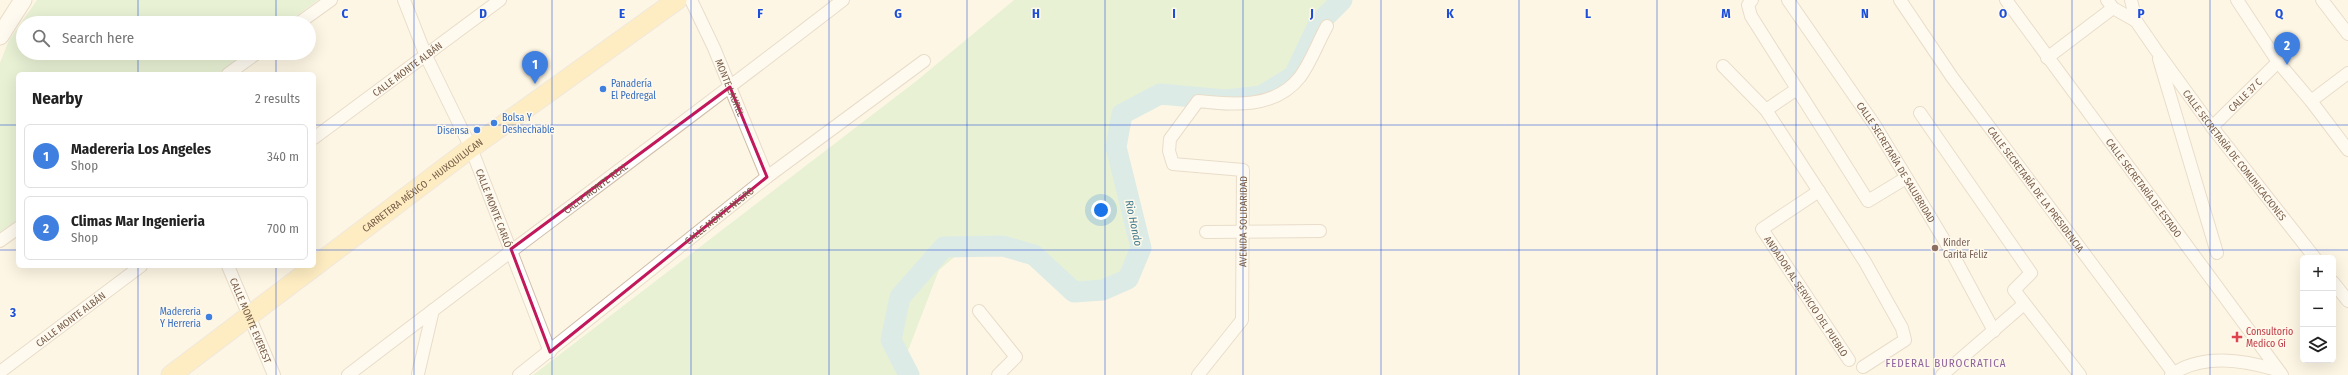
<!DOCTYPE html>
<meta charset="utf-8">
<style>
body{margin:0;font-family:"Fira Sans Condensed",sans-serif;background:#f6f6f6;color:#222}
.controls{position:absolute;right:12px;bottom:12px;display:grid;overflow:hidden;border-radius:6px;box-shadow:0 4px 16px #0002}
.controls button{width:36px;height:36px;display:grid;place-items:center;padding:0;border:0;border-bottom:1px solid #e0e0e0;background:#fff;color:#222;font:20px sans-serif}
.you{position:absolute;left:1101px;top:210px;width:14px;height:14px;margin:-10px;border:3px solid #fff;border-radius:50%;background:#1a73e8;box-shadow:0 0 0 6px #1a73e833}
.badge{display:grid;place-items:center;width:26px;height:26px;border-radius:50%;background:#7e4830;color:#fff;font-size:13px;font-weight:700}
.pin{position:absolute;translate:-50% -33px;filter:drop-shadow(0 1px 2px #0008)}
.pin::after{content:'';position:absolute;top:21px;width:14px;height:12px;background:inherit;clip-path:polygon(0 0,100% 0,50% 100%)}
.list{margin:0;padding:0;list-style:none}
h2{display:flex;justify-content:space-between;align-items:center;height:52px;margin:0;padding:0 16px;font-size:17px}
h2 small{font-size:13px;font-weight:400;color:#767676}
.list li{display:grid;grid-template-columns:26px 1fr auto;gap:12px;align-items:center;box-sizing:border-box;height:64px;margin:0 8px 8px;padding:0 8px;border:1px solid #e0e0e0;border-radius:6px}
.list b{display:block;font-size:15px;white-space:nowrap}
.list p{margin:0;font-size:13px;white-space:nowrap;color:#767676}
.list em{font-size:13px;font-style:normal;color:#767676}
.icon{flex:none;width:22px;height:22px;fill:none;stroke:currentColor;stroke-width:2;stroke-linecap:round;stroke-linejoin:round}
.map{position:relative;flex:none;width:2348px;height:375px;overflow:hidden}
.search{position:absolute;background:#fff;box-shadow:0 4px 16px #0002;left:16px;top:16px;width:300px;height:44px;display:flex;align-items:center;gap:10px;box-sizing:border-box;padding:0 14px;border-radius:22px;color:#767676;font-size:15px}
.panel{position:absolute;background:#fff;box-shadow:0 4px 16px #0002;left:16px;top:72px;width:300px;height:196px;border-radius:6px}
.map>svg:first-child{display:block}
</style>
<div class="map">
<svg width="2348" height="375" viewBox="0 0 2348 375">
<rect width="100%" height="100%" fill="#fef6e4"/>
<g fill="#cfecc2">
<path d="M37,0H318L287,23H23V53H247L218,74H18V222L0,235V63L9,40Z"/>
<path d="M1014,0H1333L1314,19L1289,71L1258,90L1226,93L1159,87L1117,109L1109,147L1134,248L1123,274L1102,284L1076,285L1037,249L1004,240L977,238L939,270L901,369V375H533L915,82Z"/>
</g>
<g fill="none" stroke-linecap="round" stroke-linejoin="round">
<path stroke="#b7dde9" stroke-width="21" d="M909,375L891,340L900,297L944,247L1003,246L1034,255L1074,292L1103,290L1128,279L1141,248L1116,147L1122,114L1160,94L1226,100L1261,96L1294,76L1319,23L1342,0"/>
<defs>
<g id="street">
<path id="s1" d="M404,0L426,56L471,148L550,352"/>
<path id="s2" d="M691,0L714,48L767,177"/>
<path d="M1752,0L1748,5L1751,16L1868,201L1906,178"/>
<path id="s3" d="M1788,0L1876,127L1952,253L1994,331"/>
<path id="s4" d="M1900,0L1952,77L2175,375"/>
<path id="s5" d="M2006,0L2282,375"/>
<path d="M2107,0L2113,8L2136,21"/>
<path id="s6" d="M2131,0L2136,21L2156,50L2212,127L2315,258"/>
<path d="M2237,0L2278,62L2311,101L2348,150"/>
<path d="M2322,0L2348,34"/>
<path d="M299,23L331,0"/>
<path d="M2047,58L2113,8"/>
<path d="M2159,59L2217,253"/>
<path d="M1723,66L1766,110L1865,262L1902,328L1905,340L1863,367"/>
<path d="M228,74L257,53"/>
<path d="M2311,101L2348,73"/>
<path d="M1766,110L1797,89"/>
<path d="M1920,113L2031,273L2014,290L2080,375"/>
<path id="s7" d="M2212,127L2278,62"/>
<path id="s8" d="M314,138L500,0"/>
<path id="s9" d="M1819,191L1762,229L1849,360"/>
<path d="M1206,232L1320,231"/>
<path d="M0,241L18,228"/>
<path id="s10" d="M228,266L274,375"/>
<path d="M2333,282L2348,301"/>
<path d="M979,311L1016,357L998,375"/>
<path id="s11" d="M0,372L141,266"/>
<path d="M418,374L433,310"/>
<path id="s12" d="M348,375C512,249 679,127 843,0"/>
<path id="s13" d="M519,375L767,177L924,61"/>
<path id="s14" d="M1198,375L1242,320L1243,170L1173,164L1169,151L1170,139L1198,101C1233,105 1275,109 1300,77C1311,62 1318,42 1327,26"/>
<path d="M1942,375L2024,304"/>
<path d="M2171,375C2202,353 2243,360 2277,370"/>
</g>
<path id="secondary" d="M0,36L23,0"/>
<g id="primary">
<path id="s15" d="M171,375L471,148L677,0"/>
</g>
</defs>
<use href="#street" stroke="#d0beaa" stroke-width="14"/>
<use href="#secondary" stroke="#d3bfa7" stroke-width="19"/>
<use href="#primary" stroke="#dfd8d3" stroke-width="21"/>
<use href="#street" stroke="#fff" stroke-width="12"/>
<use href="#secondary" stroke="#fff" stroke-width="17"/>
<use href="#primary" stroke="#ffe29a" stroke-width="19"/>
</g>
<path d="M0 0H2348V375H0ZM730,87L767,177L550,352L511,249Z" fill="#fef6e4" fill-opacity=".55" fill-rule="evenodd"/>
<path fill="none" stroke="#c2185b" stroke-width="3" stroke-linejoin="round" d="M730,87L767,177L550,352L511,249Z"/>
<path fill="none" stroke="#1d4ed8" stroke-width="1" stroke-opacity="0.55" d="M138,0V23M276,0V23M414,0V375M552,0V375M691,0V375M829,0V375M967,0V375M1105,0V375M1243,0V375M1381,0V375M1519,0V375M1657,0V375M1796,0V375M1934,0V375M2072,0V375M2210,0V375M138,53V74M276,53V74M0,125H18M314,125H2348M0,250H18M314,250H2348M138,266V375M276,266V375"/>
<g fill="#3f7fe0" stroke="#fff9ec" stroke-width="1.5">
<circle cx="603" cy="89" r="4"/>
<circle cx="494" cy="123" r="4"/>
<circle cx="477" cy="130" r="4"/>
<circle cx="209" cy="317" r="4"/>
</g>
<circle fill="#8d6e63" stroke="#fff9ec" stroke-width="1.5" cx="1935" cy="248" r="4"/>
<path fill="#e0444e" stroke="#fff9ec" stroke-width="1.5" d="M2235 331h4v4h4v4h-4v4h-4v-4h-4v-4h4z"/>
<g text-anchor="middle" stroke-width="3" stroke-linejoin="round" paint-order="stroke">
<g font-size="10" fill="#785d48" stroke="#fff9ec">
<text dy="4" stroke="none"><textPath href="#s8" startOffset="116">CALLE MONTE ALBÁN</textPath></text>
<text dy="4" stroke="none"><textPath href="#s2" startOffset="96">MONTE LAUREL</textPath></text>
<text dy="4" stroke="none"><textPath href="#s7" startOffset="46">CALLE 37 C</textPath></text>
<text dy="4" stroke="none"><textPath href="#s6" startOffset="188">CALLE SECRETARÍA DE COMUNICACIONES</textPath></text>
<text dy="4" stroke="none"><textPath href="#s3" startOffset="195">CALLE SECRETARÍA DE SALUBRIDAD</textPath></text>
<text dy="4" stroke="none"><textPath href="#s15" startOffset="315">CARRETERA MÉXICO - HUIXQUILUCAN</textPath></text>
<text dy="4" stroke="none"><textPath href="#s12" startOffset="310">CALLE MONTE REAL</textPath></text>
<text dy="4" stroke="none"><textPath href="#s5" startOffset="233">CALLE SECRETARÍA DE ESTADO</textPath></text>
<text dy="4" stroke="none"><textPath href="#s4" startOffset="233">CALLE SECRETARÍA DE LA PRESIDENCIA</textPath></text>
<text dy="4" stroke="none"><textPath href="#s1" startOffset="227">CALLE MONTE CARLÓ</textPath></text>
<text dy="4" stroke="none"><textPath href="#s13" startOffset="256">CALLE MONTE NEGRO</textPath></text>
<text dy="4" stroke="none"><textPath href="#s14" startOffset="169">AVENIDA SOLIDARIDAD</textPath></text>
<text dy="4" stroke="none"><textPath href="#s9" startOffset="149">ANDADOR AL SERVICIO DEL PUEBLO</textPath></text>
<text dy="4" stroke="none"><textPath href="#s11" startOffset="88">CALLE MONTE ALBÁN</textPath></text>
<text dy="4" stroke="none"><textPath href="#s10" startOffset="59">CALLE MONTE EVEREST</textPath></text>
</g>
<g font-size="10" fill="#366cbe" stroke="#fff9ec" text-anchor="start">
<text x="611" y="87">Panadería<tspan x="611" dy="12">El Pedregal</tspan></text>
<text x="502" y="121">Bolsa Y<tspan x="502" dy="12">Deshechable</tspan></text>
<text x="469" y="134" text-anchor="end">Disensa</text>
<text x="201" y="315" text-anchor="end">Madereria<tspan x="201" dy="12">Y Herreria</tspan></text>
</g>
<g font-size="10" fill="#785e54" stroke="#fff9ec" text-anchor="start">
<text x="1943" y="246">Kinder<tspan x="1943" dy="12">Carita Feliz</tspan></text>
</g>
<g font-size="10" fill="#be3a42" stroke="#fff9ec" text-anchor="start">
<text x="2246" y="335">Consultorio<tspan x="2246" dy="12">Medico Gi</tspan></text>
</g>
<g font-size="11" font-style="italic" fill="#407a8d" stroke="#fff9ec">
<text transform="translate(1134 223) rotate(78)" y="4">Rio Hondo</text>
</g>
<g font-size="11" letter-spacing="1" fill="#8e639c" stroke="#fff9ec">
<text x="1946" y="367">FEDERAL BUROCRATICA</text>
</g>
</g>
<g font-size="13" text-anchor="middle" font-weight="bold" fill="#1d4ed8" stroke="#fff9ec" stroke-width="3" stroke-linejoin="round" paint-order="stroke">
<text x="345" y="18">C</text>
<text x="483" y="18">D</text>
<text x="622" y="18">E</text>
<text x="760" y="18">F</text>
<text x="898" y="18">G</text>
<text x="1036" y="18">H</text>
<text x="1174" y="18">I</text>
<text x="1312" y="18">J</text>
<text x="1450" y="18">K</text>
<text x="1588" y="18">L</text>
<text x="1726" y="18">M</text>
<text x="1865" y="18">N</text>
<text x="2003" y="18">O</text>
<text x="2141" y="18">P</text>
<text x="2279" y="18">Q</text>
<text x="13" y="317">3</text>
</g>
</svg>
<div class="controls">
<button>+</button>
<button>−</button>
<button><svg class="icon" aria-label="layers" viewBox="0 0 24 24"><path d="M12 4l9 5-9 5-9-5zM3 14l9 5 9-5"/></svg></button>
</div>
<div class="you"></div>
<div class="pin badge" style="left:535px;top:84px;background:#3f7fe0">1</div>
<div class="pin badge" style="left:2287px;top:65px;background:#3f7fe0">2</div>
<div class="search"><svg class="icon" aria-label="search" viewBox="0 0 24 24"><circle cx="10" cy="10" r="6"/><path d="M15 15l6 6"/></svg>Search here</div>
<section class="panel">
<h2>Nearby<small>2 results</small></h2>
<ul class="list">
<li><span class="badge" style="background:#3f7fe0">1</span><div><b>Madereria Los Angeles</b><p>Shop</p></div><em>340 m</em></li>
<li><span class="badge" style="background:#3f7fe0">2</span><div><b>Climas Mar Ingenieria</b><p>Shop</p></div><em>700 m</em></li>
</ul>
</section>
</div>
